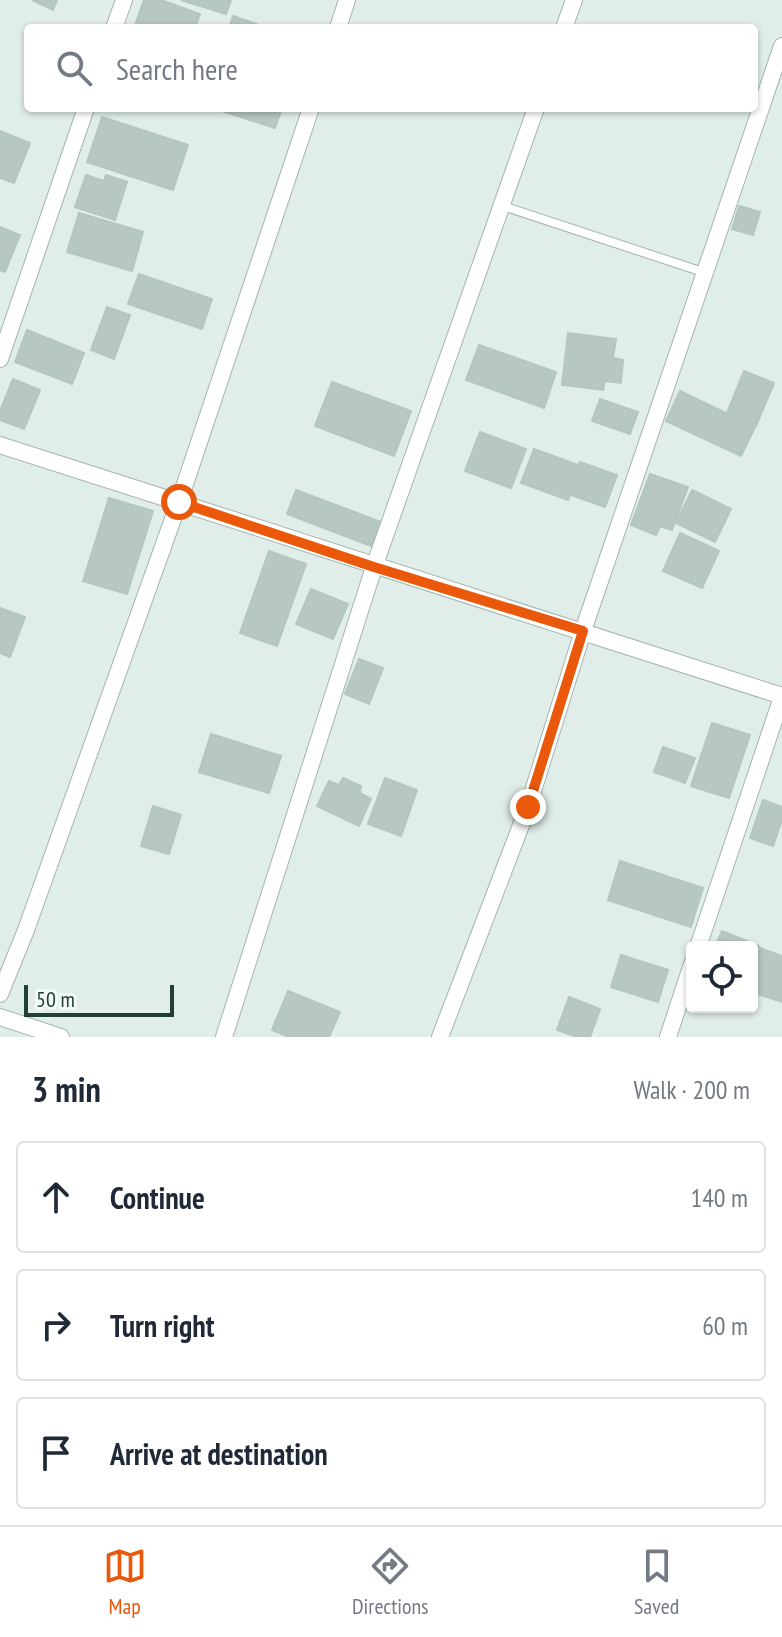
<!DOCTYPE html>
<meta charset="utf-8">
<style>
body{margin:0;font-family:"PT Sans Narrow",sans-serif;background:#f2f2f3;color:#1f2937}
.controls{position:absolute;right:24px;bottom:24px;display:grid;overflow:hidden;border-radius:8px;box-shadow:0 2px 6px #0004}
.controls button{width:72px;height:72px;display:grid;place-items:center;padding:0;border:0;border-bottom:2px solid #e0e1e3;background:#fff;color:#1f2937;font:40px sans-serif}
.scale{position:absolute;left:24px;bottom:20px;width:150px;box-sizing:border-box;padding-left:8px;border:4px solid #203f37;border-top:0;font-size:22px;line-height:28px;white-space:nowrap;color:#203f37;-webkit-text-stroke:6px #f2f9f6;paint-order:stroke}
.stop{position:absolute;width:24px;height:24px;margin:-18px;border:6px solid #ea580c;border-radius:50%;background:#fff}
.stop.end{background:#ea580c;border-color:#fff;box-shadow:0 2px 8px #0008}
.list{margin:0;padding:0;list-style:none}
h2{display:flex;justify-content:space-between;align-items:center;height:104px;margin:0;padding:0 32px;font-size:34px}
h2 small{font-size:26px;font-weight:400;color:#747a83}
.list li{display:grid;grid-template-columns:52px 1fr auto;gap:24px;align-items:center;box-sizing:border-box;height:112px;margin:0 16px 16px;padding:0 16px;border:2px solid #e0e1e3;border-radius:8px}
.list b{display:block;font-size:30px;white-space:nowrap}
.list em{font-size:26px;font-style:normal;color:#747a83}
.icon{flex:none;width:44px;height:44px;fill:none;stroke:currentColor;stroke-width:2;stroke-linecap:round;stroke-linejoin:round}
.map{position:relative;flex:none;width:782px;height:1037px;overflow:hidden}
.search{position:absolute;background:#fff;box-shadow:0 2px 6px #0004;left:24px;right:24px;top:24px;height:88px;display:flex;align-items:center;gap:20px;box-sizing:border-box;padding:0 28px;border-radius:8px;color:#747a83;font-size:30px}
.sheet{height:488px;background:#fff}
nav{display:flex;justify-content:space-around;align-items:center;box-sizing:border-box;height:112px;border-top:2px solid #e0e1e3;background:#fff;font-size:22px;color:#747a83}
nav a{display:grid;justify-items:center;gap:4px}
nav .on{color:#ea580c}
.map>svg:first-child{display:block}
</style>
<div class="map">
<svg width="782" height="1037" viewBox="0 0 782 1037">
<rect width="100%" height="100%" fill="#e1ede8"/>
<g fill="#b6c8c1" stroke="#b3c7bf" stroke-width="2">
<path d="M32,0H57L53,10Z"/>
<path d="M144,0H161L200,14L195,28H134Z"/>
<path d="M181,0H231L226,14Z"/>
<path d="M233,16L268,28H229Z"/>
<path d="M213,108H282L275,128Z"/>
<path d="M102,117L188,145L173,190L87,162Z"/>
<path d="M0,131L30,143L14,183L0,178Z"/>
<path d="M86,175L104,181L106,175L127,182L115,220L75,207Z"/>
<path d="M739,206L760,212L753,235L732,229Z"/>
<path d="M79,213L143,232L132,271L67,252Z"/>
<path d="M0,227L20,235L5,272L0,270Z"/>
<path d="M139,274L212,299L202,329L128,304Z"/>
<path d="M107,307L130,315L114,359L91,350Z"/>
<path d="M27,330L84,353L72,384L15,362Z"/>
<path d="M568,333L616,339L613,358L623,360L621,383L605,381L603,390L562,385Z"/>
<path d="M479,345L556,372L544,408L466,380Z"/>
<path d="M744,371L774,383L756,426L727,413Z"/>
<path d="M13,379L40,390L24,429L0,420V411Z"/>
<path d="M332,382L411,411L394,456L315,426Z"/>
<path d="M680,391L755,427L741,456L666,421Z"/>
<path d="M600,399L638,412L630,434L592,421Z"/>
<path d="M480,432L526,449L511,488L465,471Z"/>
<path d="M534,449L581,466L568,500L521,483Z"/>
<path d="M580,462L617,475L605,507L568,494Z"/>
<path d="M650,474L688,487L672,530L660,526L656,535L631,525Z"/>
<path d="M296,490L381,522L371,546L287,514Z"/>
<path d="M692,490L731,509L715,542L676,523Z"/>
<path d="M109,498L153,511L127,594L83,581Z"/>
<path d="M680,533L719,551L702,588L663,571Z"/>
<path d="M269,551L306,564L277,646L240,633Z"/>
<path d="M311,589L348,604L333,639L296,624Z"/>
<path d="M0,608L25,617L10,657L0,653Z"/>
<path d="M359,659L383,668L369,704L345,694Z"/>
<path d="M712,723L750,735L729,798L691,786Z"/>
<path d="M211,734L281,756L269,793L199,772Z"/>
<path d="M663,747L695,758L685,783L654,772Z"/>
<path d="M343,778L361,786L360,793L371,799L359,826L317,806L329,781L339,785Z"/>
<path d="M385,778L417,790L401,836L368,824Z"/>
<path d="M763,800L782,807V820L773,846L750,838Z"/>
<path d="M153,806L181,815L169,854L141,846Z"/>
<path d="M620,861L703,888L691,927L608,900Z"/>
<path d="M722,931L759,946L752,964V947H715Z"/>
<path d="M760,948L782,956V1002L752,992V971Z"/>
<path d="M621,955L668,970L658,1002L611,987Z"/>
<path d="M288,991L340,1012L329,1037H289L272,1030Z"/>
<path d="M569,997L600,1009L590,1037H577L557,1030Z"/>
</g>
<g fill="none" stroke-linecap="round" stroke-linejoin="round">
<defs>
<path id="service" d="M503,206L706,273"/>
<g id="minor">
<path d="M114,28L124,0"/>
<path d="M338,28L347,0"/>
<path d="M564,28L574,0"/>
<path d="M0,359L86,108"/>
<path d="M0,445L782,696"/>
<path d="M698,947L782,697"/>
<path d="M0,994L26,930L179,502L311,108"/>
<path d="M0,1017L61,1037"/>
<path d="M224,1037L374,567L536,108"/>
<path d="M440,1037L528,807L583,631L782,46"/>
<path d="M668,1037L692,964"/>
</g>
</defs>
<use href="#service" stroke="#a3b5af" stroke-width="10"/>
<use href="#minor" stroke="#a3b5af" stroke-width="18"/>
<use href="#service" stroke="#fff" stroke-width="8"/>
<use href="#minor" stroke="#fff" stroke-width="16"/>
</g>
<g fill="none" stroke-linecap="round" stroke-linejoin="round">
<path stroke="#ea580c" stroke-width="10" d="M179,502L374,567L583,631L528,807"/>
</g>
</svg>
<div class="controls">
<button><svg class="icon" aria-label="locate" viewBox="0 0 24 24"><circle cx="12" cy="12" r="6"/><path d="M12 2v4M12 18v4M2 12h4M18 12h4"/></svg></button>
</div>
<div class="scale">50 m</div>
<div class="stop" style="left:179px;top:502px"></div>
<div class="stop end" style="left:528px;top:807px"></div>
<div class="search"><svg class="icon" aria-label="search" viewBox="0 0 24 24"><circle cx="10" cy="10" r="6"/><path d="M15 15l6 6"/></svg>Search here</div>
</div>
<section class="sheet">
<h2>3 min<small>Walk · 200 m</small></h2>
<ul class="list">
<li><svg class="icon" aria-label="ahead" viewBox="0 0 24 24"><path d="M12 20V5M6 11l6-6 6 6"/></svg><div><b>Continue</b></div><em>140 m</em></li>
<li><svg class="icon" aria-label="right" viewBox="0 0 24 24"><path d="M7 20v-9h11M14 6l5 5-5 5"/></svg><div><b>Turn right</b></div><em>60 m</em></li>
<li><svg class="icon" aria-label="arrive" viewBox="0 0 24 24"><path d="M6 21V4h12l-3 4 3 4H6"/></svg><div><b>Arrive at destination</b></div></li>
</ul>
</section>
<nav>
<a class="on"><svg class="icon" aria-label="map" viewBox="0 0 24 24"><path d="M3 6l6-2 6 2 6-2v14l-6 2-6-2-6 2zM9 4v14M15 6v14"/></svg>Map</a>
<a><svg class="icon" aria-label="directions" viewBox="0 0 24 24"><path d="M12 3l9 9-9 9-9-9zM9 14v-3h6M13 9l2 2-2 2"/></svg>Directions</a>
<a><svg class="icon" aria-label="saved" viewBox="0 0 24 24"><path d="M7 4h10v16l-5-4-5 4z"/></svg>Saved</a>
</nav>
